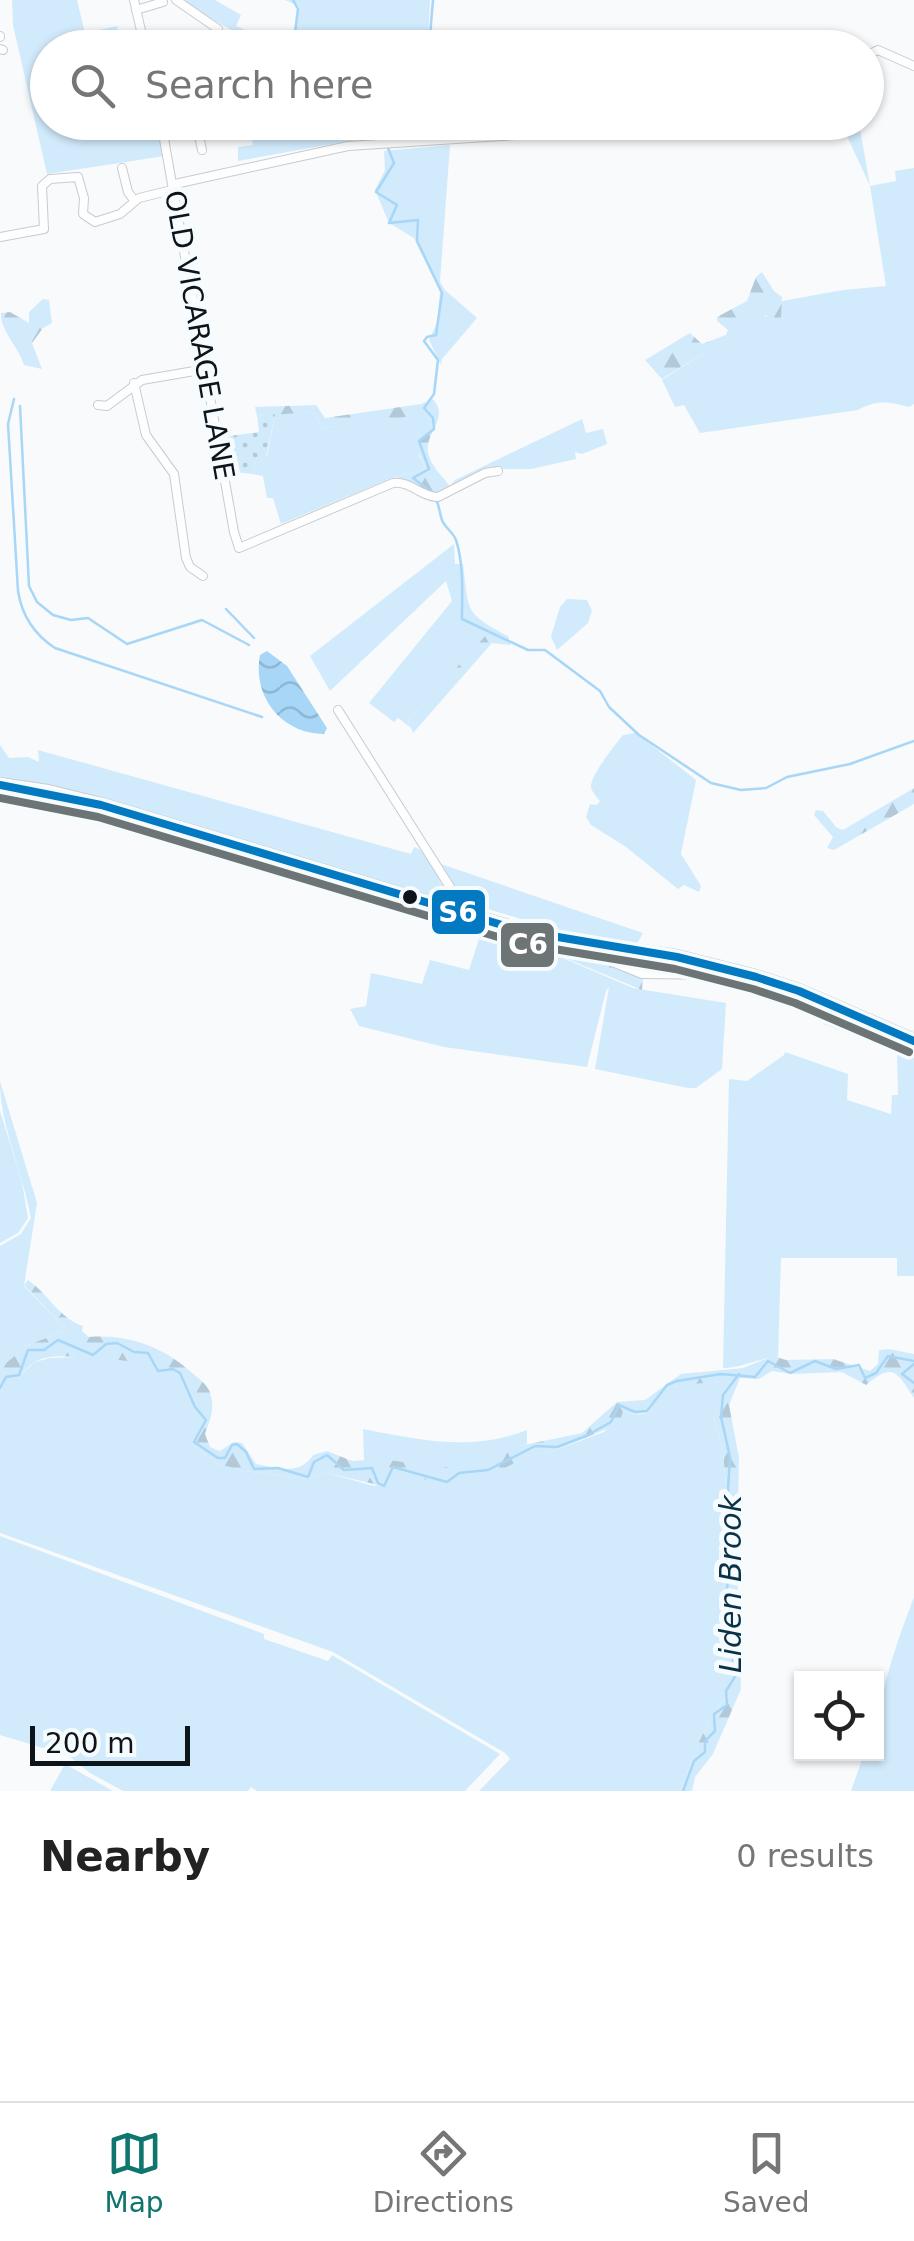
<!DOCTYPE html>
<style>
body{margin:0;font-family:"DejaVu Sans",sans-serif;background:#f2f2f2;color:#222}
.controls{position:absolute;right:30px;bottom:30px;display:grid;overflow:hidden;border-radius:0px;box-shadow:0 2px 8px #0004}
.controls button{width:90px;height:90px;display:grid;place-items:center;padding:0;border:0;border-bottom:2px solid #e0e0e0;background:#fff;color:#222;font:50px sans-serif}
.scale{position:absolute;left:30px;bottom:25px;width:160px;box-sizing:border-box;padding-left:10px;border:5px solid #0d141a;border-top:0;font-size:28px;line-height:35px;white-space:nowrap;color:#0d141a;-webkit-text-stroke:8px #f6fbfe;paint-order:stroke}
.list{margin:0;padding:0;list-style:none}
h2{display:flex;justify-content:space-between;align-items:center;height:130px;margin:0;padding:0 40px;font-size:42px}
h2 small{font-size:32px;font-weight:400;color:#767676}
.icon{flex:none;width:55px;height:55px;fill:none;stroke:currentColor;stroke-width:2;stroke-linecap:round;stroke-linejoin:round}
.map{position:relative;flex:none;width:914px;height:1791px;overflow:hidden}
.search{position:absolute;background:#fff;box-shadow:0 2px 8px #0004;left:30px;right:30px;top:30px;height:110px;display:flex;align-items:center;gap:25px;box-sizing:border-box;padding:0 35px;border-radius:55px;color:#767676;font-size:38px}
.sheet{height:310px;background:#fff}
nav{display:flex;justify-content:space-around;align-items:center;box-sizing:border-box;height:140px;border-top:2px solid #e0e0e0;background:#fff;font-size:28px;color:#767676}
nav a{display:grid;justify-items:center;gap:5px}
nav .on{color:#0f766e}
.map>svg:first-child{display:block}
</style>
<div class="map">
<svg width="914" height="1791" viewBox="0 0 914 1791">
<defs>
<pattern id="forest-firs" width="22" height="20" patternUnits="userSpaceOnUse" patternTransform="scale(2.5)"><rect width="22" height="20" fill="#d2ebfc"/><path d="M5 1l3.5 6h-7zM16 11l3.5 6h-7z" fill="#b3c9d7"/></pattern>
<pattern id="garden-dots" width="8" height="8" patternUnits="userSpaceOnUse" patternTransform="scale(2.5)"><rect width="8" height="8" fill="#d2ebfc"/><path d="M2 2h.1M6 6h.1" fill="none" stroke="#b3c9d7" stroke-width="1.8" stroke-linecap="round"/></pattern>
<pattern id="water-waves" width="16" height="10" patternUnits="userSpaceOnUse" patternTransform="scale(2.5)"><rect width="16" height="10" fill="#a7d6f7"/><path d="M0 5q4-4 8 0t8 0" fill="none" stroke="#8fb7d3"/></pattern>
</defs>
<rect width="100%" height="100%" fill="#f8fafc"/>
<g fill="#d2ebfc">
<path d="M12,0H77L85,33L117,26L121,47L48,48V122L158,123L165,156L47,174L13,25Z"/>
<path d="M186,0H215L241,15L236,26L255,34L252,47H242L244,38C225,25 204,16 185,3Z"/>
<path d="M285,0H430L428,47H298L294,36L299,6Z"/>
<path d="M249,123V122L387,123L375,127L371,137L238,161V147L253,145Z"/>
<path d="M841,123H859L870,186L896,181L895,171L914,168V404L909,407C889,402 877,399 858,410L700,433L684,405L675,407L662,380L762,316L771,317L786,338L779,310L782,301L843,290L886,286L870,186Z"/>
<path d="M450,145L440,282L445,290L477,318L442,359L441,365L429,340L437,323L440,292L414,238L389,223L375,190L385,170L384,151Z"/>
<path d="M313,412L323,428L421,414L428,418L433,427L419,455L426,469L392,478L281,524L273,498H267L263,476L252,474L257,457L267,456L275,414Z"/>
<path d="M582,419L586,433L603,429L607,444L582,454L575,452L576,459L531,469H488L450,486L455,480Z"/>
<path d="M454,544L455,564H463C469,612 464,613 508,636L511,645L492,643L487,635L408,721L411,728L398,718L394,722L369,703L452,601L446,581L330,691L310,656Z"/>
<path d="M567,599L587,600L592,611L588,623L557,650L551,636L560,607Z"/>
<path d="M636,733L696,780L681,854L701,886L699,892L684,885L678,889L626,847L591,825L586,817L590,804L597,805L600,801C597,798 592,792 591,787C590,776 615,745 623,735Z"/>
<path d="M0,745L9,758L28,757L39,762L38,750L411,854L414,847L423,851L448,895L432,896L96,797L40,784L0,779Z"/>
<path d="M109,811L226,848L206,854L91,823L194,845L182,837L104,820Z"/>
<path d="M441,864L643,933L637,944L566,933L472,904L463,899Z"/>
<path d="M483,926L544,945L542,949L633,988L726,1003L722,1069L696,1088H688L595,1069L609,987L606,991L587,1067L444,1047L359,1026L350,1009L366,1006L371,973L422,984L430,960L469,970Z"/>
<path d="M908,1050L914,1053V1276H897V1258H781L778,1358C761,1356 744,1368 723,1368L729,1079L747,1081L784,1055L785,1052L848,1074L847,1100L891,1114L892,1095H898L897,1053Z"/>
<path d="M0,1081L37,1203L24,1286L67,1330L28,1345L0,1368V1246L21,1234L31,1218C23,1173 0,1126 0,1081Z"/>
<path d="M0,1111L22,1182L28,1218L18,1233L0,1243Z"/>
<path d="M50,1358C91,1356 156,1351 183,1391C193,1406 192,1427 191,1444L216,1463L243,1471L308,1479L327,1473L374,1486L428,1465L364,1460L363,1429C420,1440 471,1452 527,1430V1444L519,1446L495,1473L526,1456L553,1451L604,1432L623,1411C657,1422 652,1402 675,1387C686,1381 710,1382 723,1381L714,1418L723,1453L730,1527L725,1587L733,1632L732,1671L724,1701L714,1711L696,1748L681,1791H479L510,1759L505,1753L333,1652L0,1533V1393L35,1362Z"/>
<path d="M0,1536L264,1634V1639L328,1661L332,1655L500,1754L465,1791H257L251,1787L248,1791H123L90,1773L69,1756L0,1735Z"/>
<path d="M914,1597V1791H851L864,1754H876C876,1700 895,1647 914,1597Z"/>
<path d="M65,1764L113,1791H50Z"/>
</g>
<g fill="url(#forest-firs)">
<path d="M762,272L774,291L782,297L781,318L790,333L787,339L766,315L662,379L645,360L690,333L702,344L726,335L728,330L717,321V317L747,301L756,277Z"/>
<path d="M43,299L49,300L52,323L43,328L32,343L42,369L24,365C19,347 0,331 1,313L10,312L29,323V312Z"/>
<path d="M433,399C450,418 425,432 428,452C430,465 442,476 450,486L435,493L396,477L426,469C415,445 415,445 433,427L428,418L421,415L323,428L313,412L257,416L255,407L316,405L325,418L421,404Z"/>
<path d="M487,634L492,643L413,733L408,721Z"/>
<path d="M914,788V804L834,850L827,848L833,837L814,815L816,810L823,811L837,828L843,830Z"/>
<path d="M547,943L567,946L643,976L642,990L541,948Z"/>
<path d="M829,1009L914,1046V1053H897L823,1024Z"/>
<path d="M28,1280C48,1294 60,1319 83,1326L82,1331L89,1337C127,1334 162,1346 191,1372C199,1379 209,1385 211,1396C215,1410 209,1422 205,1434L210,1447L220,1451L234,1442L242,1443L256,1464C277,1468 300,1476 313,1455L327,1451L352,1461L378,1459L447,1467L455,1470L453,1480L445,1484C428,1476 407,1479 391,1488L327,1473L308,1479L243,1471L216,1463L191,1444C194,1371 153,1360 90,1358C73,1357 50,1353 35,1362C22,1370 14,1386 0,1393V1368L28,1345L67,1330L24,1285Z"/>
<path d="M889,1349L914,1354V1398C897,1373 894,1361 866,1385L842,1372L792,1374L772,1371L759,1379L740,1378L729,1405L739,1458L737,1562L741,1689L713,1754L695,1777L692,1791H681L696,1748L714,1711L724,1701L732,1671L733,1632L725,1586L730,1527L723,1453L714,1418L722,1381L676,1386C660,1405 649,1420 623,1411L619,1424L553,1451L526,1456L495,1474L489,1462L519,1446L582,1433L617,1402L645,1400L681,1374L743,1368L773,1356L786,1360L833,1359L870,1371L878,1364L879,1350Z"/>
</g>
<path fill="url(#garden-dots)" d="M275,414L266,457H257L252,474L226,471L222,437L259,432L257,416Z"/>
<path fill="url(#water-waves)" d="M267,651L287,666L327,728L324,734C281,734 252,696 260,655Z"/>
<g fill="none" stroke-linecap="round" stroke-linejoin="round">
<g stroke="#a7d6f7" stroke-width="2.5">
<path d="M293,48L298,9L293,0"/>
<path d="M429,48L433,0"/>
<path d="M387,140L390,122"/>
<path d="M388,148L394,163L376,192L397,205L389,223L418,220L417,241L442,293L436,335L427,337L424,341L438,360L434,394L424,408L433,418L434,429L419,441L429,469L413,478L430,491"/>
<path d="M14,399L8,424L18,591C22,616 35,635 55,648L262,717"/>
<path d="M20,406L29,586L37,602L53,615L71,620L88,618L127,644L202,620L249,645"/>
<path d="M435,498C440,506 439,512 442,520C445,528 453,532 456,540C464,565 462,594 462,619L528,650H545L600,691L609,707L639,735L711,783L741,790L766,788L787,777L850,764L914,741"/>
<path d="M226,609L254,638"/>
<path d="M914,1364L902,1374L914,1383"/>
<path d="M0,1388L6,1377L19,1375L28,1350H44L58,1340L93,1355L106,1344L117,1343L134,1352L148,1353L158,1371L173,1369L180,1373L195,1407L206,1420L194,1442L218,1458H225L232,1445L237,1444L246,1452L254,1469L278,1468L308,1477L314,1462L327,1455L344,1470L372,1468L378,1483L384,1486L393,1467L447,1482L459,1473L488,1470L535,1446L557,1447L586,1436L611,1422L619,1405L635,1412L647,1411L667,1385L677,1381L721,1374L755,1377L768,1361L790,1373L815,1361L836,1369L859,1365L865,1378L876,1373L888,1356L914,1361"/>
<path d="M683,1791L694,1761L705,1752V1741L715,1731L714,1714L727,1705L726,1691L736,1675L733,1659L737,1647V1630L728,1611L726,1596L733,1540L728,1489L730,1457L721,1417L723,1395L739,1374"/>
</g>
<defs>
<g id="minor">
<path d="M134,0L145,48"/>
<path d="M176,0L218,29"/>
<path d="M136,10L163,2"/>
<path d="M0,37V36"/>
<path d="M0,49L3,50"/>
<path d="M866,56L878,50L914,66"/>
<path d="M161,122L234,532L239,548L393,483C411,481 421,497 438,497L485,473L498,471"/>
<path d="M196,122L202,150"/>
<path d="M122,168L128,192L134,200"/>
<path d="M175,184L348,146L638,127H742L758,122"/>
<path d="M0,237L44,229L42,186L50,179L78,177L84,198L83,214L95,222L120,214L139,198L176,189"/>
<path d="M134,383L146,435L174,474L186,558L190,567L203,576"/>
<path d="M98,405L107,406L142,380L206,369"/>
<path d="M338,710L450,887L458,911"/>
<path d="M578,948L642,974L729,975"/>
</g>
<path id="highway" d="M0,785L48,792L101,805L522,931L585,944L677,957L756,977L799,991L914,1041"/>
</defs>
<use href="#minor" stroke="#c7ccd0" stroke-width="10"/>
<use href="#highway" stroke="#c7ccd0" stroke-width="16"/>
<use href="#minor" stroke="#fefeff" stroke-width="8"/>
<use href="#highway" stroke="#fefeff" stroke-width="14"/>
<defs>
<path id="bus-1" d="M0,785L101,805L522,931L677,957L756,977L799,991L914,1041"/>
<path id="bus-2" d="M0,798L98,817L518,943L675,969L753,989L795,1003L909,1052"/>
</defs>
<use href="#bus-1" stroke="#f6fbfe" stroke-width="15"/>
<use href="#bus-2" stroke="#f6fbfe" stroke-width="15"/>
<use href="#bus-1" stroke="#0279c1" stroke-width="8"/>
<use href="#bus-2" stroke="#6c7476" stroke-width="8"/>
</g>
<circle fill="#0d141a" stroke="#f6fbfe" stroke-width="4" cx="410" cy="897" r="9"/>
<g text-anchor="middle" stroke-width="10" stroke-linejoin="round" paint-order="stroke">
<g font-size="28" fill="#0d141a" stroke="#f6fbfe">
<text transform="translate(200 335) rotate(80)" y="10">OLD VICARAGE LANE</text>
</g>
<g font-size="30" font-style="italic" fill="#0b3148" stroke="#f6fbfe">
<text transform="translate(731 1584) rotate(-90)" y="10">Liden Brook</text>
</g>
</g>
<g stroke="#f6fbfe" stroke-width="4">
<rect x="430" y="888" width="57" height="48" rx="10" fill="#0279c1"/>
<rect x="499" y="921" width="57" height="48" rx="10" fill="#6c7476"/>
</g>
<g font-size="28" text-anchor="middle" font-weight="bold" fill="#fff">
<text x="458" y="922">S6</text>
<text x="528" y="954">C6</text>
</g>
</svg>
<div class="controls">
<button><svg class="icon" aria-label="locate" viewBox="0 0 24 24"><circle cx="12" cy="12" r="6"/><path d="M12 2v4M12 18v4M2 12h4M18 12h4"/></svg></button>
</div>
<div class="scale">200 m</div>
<div class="search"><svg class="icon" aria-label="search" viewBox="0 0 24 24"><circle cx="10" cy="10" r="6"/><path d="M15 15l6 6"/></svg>Search here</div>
</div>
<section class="sheet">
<h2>Nearby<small>0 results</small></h2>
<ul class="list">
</ul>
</section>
<nav>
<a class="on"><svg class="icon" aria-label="map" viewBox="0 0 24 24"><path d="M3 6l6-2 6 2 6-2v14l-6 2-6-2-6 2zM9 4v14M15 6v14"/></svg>Map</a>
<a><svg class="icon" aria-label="directions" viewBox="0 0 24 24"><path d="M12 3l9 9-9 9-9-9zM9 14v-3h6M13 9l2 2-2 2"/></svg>Directions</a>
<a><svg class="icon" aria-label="saved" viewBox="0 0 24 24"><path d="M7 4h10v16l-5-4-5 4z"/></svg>Saved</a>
</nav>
